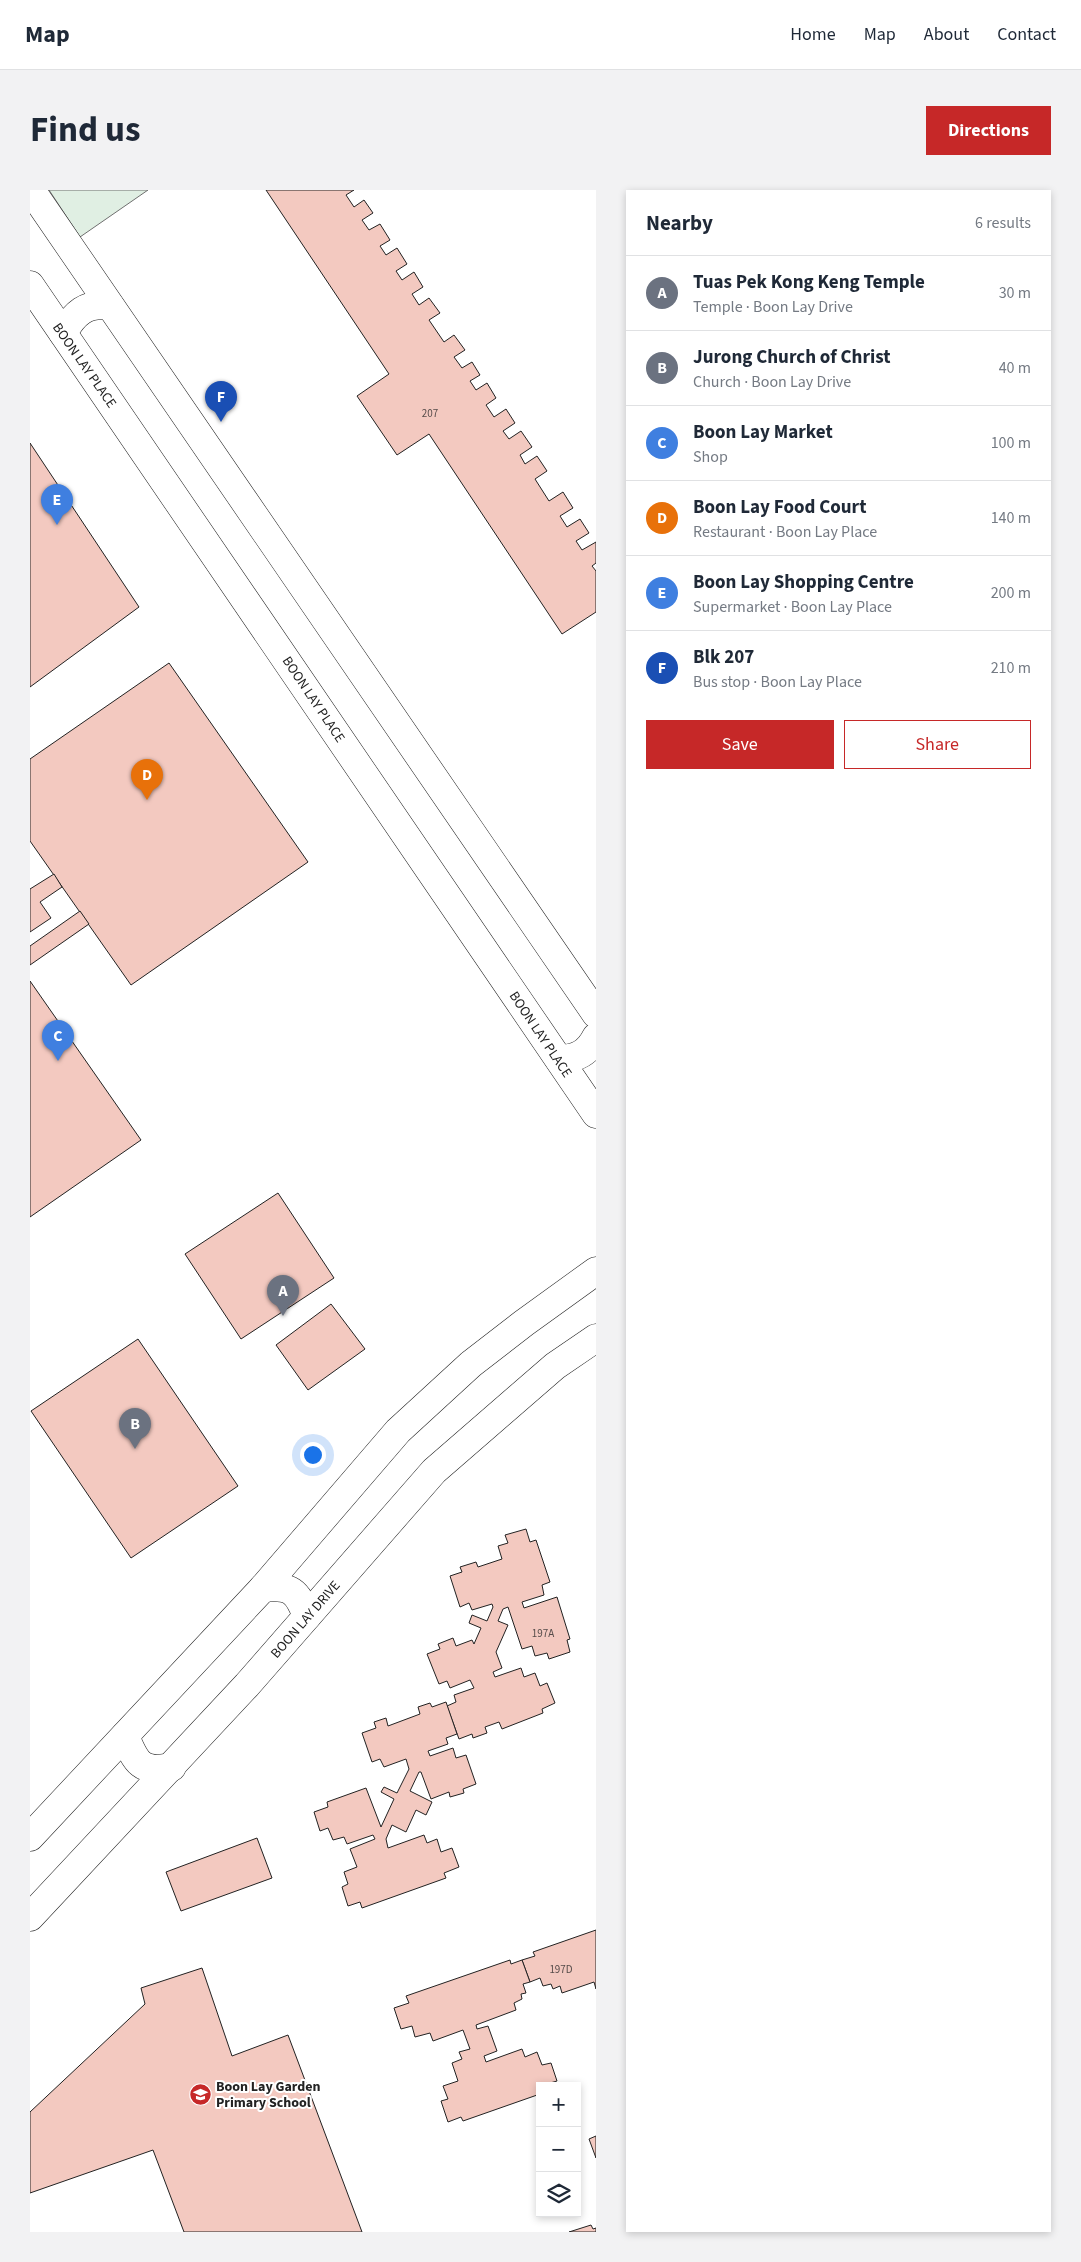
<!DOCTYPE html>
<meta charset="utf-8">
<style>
body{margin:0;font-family:"Source Sans 3",sans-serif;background:#f2f2f3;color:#1f2937}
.controls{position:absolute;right:15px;bottom:15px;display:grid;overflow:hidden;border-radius:0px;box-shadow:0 2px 8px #0003}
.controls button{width:45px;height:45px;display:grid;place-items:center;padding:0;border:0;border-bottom:1px solid #e0e1e3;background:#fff;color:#1f2937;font:25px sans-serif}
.you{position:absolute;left:282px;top:1264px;width:18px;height:18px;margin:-12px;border:4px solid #fff;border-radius:50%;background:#1a73e8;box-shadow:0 0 0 8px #1a73e833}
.badge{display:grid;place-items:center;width:32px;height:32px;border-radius:50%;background:#c62828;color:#fff;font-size:16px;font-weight:700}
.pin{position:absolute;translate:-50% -41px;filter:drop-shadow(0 1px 2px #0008)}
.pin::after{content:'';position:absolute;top:26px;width:18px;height:15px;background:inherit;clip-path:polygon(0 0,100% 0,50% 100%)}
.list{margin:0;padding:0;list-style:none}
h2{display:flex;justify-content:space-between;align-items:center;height:65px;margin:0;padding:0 20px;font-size:21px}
h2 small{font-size:16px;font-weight:400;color:#747a83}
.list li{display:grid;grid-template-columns:32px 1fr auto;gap:15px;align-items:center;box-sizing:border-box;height:75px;padding:0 20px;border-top:1px solid #e0e1e3}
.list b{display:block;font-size:19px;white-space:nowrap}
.list p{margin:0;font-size:16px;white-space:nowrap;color:#747a83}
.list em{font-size:16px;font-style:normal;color:#747a83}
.actions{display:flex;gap:10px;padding:15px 20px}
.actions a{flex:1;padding:11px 0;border:1px solid #c62828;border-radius:0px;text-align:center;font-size:18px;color:#c62828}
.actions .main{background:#c62828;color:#fff}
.icon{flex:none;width:28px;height:28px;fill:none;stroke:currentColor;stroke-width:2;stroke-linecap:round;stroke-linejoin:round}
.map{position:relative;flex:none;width:566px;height:2042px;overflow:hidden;border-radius:0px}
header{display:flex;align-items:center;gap:30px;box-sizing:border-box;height:70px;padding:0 25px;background:#fff;border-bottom:1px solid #e0e1e3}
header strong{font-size:24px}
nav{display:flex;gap:28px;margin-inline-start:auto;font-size:18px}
.intro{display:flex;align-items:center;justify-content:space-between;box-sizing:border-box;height:120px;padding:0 30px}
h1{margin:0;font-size:35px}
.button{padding:12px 22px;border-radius:0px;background:#c62828;color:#fff;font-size:18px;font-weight:700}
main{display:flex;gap:30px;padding:0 30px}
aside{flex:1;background:#fff;border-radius:0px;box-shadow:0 2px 8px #0003}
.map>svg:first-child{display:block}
</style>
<header>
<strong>Map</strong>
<nav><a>Home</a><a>Map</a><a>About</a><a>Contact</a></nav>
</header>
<div class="intro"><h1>Find us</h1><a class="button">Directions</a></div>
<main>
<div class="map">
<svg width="566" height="2042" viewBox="0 0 566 2042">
<rect width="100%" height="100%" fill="#fff"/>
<path fill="#e0efe3" stroke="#6f6f6f" d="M19,0H118L50,47Z"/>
<g fill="#f3c9c0" stroke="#222">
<path d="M236,0H324L316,5L324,17L334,10L343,23L332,30L339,40L350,34L360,50L350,56L356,65L367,58L377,74L366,81L372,90L384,82L393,97L382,104L389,115L399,108L410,123L399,130L414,152L424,145L435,160L424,167L432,178L442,172L450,185L440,191L446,200L457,193L466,208L456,215L464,227L476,219L485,233L473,241L479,249L491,241L502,257L490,265L495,274L507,266L517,281L505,289L519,311L533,302L543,318L530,326L537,337L550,329L559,343L546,351L552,360L566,352V373L562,376L566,381V422L532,444L399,244L367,265L327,206L359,184Z"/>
<path d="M0,253L109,417L0,497Z"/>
<path d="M139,473L278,672L101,795L0,651V569Z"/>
<path d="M24,684L32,697L10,712L21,728L0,742V699Z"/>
<path d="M50,721L59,734L0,775V756Z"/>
<path d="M0,791L111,950L0,1027Z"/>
<path d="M248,1003L304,1088L211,1149L155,1064Z"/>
<path d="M301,1114L335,1159L278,1200L246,1155Z"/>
<path d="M108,1149L208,1296L101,1368L1,1221Z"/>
<path d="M496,1339L500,1352L506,1350L520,1392L512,1395L514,1405L492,1412L494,1418L527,1407L540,1449L537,1450L540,1462L519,1469L517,1463L505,1466L502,1456L492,1459L478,1417L473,1419L468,1431L478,1435L466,1462L472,1478L463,1482L465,1487L491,1478L494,1487L505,1483L510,1496L517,1493L525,1513L512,1519L513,1523L472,1539L469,1532L455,1537L457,1543L443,1548L442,1544L429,1549L417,1516L426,1512L424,1505L444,1498L440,1490L420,1498L417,1491L409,1494L397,1464L410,1459L408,1454L423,1448L426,1456L442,1450L444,1454L451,1438L439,1433L442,1425L457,1431L463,1417L462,1414L442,1420L439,1413L430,1417L420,1386L432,1382L430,1377L446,1372L448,1377L472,1369L468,1356L478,1353L475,1345Z"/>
<path d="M416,1512L427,1544L416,1548L418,1554L398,1561L400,1566L423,1558L426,1568L436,1565L446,1594L433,1599L434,1603L420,1607L419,1602L401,1609L391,1582H389L380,1601L402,1612L396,1625L386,1620L376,1642L362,1635L356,1649L358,1658L394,1645L397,1653L407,1649L411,1662L422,1658L429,1677L414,1683L416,1688L332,1718L330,1712L318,1716L312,1697L318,1694L314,1682L327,1677L320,1659L345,1649L343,1645L317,1654L314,1647L303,1650L298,1638L290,1641L284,1622L298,1617L297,1612L336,1598L351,1637L364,1609L351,1602L354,1597L367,1603L379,1579L376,1569L354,1577L350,1569L342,1572L332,1543L346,1538L344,1532L356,1528L358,1536L390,1524L388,1517L400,1513L402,1517Z"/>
<path d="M227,1648L242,1688L151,1721L136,1682Z"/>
<path d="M566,1740V1799L564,1792L532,1803L530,1796L523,1799L521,1794L513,1796L510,1788L500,1792L492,1770L505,1766L503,1762Z"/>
<path d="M480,1770L481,1774L492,1770L500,1792L493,1794L496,1803L491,1804L492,1809L484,1813L486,1820L446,1835L447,1839L458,1836L467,1861L454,1866L456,1872L492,1859L495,1867L507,1862L512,1875L521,1873L527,1891L510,1896V1904L433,1931L431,1927L418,1932L411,1911L418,1909L413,1896L428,1891L422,1873L432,1869L429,1862L440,1859L433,1840L403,1851L400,1843L385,1847L382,1836L371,1839L364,1818L379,1813L376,1806Z"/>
<path d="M172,1778L202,1866L258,1845L332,2042H154L123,1960L0,2003V1922L115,1814L111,1798Z"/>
<path d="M566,1946V1968L559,1949Z"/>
<path d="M561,2035L563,2039L566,2038V2042H539Z"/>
</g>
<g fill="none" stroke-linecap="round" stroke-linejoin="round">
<defs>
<g id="secondary">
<path d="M1,0L566,824"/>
<path d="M0,95L566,924"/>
<path d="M33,143C44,124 56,112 80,116"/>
<path d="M529,869C546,869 558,863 566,847"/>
<path d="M233,1398C261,1395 267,1401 277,1426"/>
<path d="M95,1546C106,1573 111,1583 142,1577"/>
<path d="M0,1647L233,1398L368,1241L441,1174L494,1133L566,1081"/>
<path d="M0,1727L217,1495L404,1281L525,1176L566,1148"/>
</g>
</defs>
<use href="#secondary" stroke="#222" stroke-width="29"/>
<use href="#secondary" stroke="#fff" stroke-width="28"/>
</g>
<defs>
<symbol id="school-disc" viewBox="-11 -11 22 22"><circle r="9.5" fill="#c62828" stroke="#fff"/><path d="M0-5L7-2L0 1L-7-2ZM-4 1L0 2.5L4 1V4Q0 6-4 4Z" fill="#fff"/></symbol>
</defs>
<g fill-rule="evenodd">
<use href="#school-disc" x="158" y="1892" width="25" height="25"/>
</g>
<g text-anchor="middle" stroke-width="4" stroke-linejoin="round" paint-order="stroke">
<g font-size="11" fill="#564c4a">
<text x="400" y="227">207</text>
<text x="513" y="1447">197A</text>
<text x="531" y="1783">197D</text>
</g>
<g font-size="14" fill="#222" stroke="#fff">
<text transform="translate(55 175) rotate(55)" y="5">BOON LAY PLACE</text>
<text transform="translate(284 509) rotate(56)" y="5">BOON LAY PLACE</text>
<text transform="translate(511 844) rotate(56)" y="5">BOON LAY PLACE</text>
<text transform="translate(275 1429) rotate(-49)" y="5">BOON LAY DRIVE</text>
</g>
<g font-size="14" font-weight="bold" fill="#222" stroke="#fff" text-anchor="start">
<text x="186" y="1901">Boon Lay Garden<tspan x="186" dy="16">Primary School</tspan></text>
</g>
</g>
</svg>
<div class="controls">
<button>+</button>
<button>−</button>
<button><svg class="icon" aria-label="layers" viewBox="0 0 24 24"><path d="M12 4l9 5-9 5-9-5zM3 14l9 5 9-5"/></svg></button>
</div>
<div class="you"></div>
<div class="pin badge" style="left:253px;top:1126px;background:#6b7280">A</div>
<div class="pin badge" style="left:105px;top:1259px;background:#6b7280">B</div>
<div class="pin badge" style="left:28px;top:871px;background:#3f7fe0">C</div>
<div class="pin badge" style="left:117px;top:610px;background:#e8710a">D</div>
<div class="pin badge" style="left:27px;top:335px;background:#3f7fe0">E</div>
<div class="pin badge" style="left:191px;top:232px;background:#1a4fb4">F</div>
</div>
<aside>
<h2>Nearby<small>6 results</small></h2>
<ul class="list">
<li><span class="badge" style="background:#6b7280">A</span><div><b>Tuas Pek Kong Keng Temple</b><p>Temple · Boon Lay Drive</p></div><em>30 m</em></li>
<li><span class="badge" style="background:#6b7280">B</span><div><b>Jurong Church of Christ</b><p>Church · Boon Lay Drive</p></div><em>40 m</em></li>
<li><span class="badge" style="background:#3f7fe0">C</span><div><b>Boon Lay Market</b><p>Shop</p></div><em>100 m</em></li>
<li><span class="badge" style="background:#e8710a">D</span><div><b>Boon Lay Food Court</b><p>Restaurant · Boon Lay Place</p></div><em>140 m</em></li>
<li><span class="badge" style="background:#3f7fe0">E</span><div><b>Boon Lay Shopping Centre</b><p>Supermarket · Boon Lay Place</p></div><em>200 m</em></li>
<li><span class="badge" style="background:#1a4fb4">F</span><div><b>Blk 207</b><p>Bus stop · Boon Lay Place</p></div><em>210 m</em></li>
</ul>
<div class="actions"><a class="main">Save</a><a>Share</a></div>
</aside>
</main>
